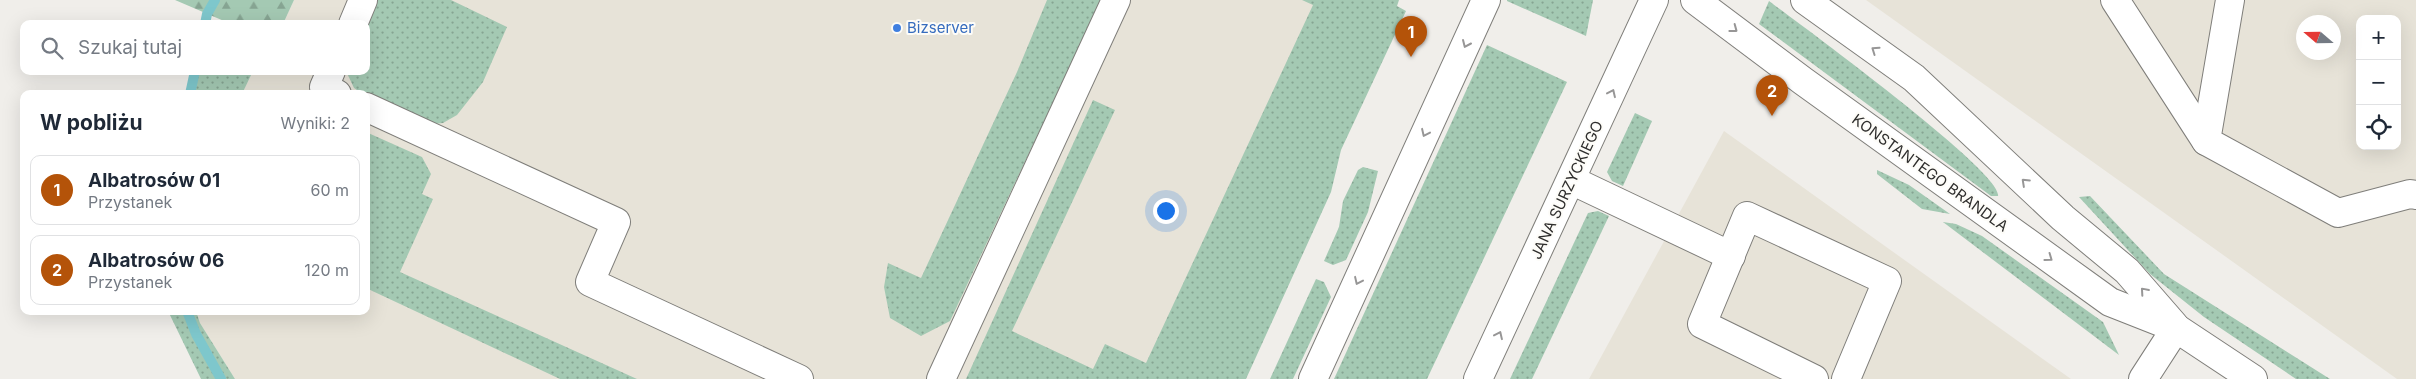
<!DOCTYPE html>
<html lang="pl">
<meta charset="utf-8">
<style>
body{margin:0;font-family:Inter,sans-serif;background:#f2f2f3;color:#1f2937}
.controls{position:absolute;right:15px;top:15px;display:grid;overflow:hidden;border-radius:10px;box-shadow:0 5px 20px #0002}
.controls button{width:45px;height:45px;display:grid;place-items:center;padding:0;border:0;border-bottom:1px solid #e0e1e3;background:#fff;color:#1f2937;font:25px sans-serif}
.compass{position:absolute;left:2296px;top:15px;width:45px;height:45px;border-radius:50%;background:#fff;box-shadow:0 5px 20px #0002;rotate:290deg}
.you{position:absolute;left:1165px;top:210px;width:18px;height:18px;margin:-12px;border:4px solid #fff;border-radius:50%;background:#1a73e8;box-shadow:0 0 0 8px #1a73e833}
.badge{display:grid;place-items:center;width:32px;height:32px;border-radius:50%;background:#b45309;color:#fff;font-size:16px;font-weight:700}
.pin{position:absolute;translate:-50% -41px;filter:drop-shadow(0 1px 2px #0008)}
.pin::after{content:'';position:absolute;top:26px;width:18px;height:15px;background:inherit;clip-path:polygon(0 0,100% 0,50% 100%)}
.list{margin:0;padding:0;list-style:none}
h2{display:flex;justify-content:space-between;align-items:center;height:65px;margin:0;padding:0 20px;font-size:21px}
h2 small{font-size:16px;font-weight:400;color:#747a83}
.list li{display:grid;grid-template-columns:32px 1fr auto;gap:15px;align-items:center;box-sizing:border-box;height:70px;margin:0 10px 10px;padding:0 10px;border:1px solid #e0e1e3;border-radius:10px}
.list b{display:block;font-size:19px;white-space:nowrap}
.list p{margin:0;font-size:16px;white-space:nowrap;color:#747a83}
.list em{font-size:16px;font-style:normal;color:#747a83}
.icon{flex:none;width:28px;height:28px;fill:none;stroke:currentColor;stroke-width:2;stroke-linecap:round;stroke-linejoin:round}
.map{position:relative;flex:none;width:2416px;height:379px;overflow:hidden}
.search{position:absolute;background:#fff;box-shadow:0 5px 20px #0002;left:20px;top:20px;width:350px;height:55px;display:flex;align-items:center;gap:12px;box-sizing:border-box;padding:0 18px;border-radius:10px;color:#747a83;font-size:19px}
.panel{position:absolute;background:#fff;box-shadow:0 5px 20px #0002;left:20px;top:90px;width:350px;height:225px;border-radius:10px}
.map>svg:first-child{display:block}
</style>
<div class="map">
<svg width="2416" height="379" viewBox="0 0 2416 379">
<defs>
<pattern id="grass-dots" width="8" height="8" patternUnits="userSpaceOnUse" patternTransform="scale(1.25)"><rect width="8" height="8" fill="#a4c9b3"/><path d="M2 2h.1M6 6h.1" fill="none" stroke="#86a492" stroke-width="1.8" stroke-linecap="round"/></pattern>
<pattern id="forest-firs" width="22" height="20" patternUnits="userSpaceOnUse" patternTransform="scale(1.25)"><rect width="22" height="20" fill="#a4c9b3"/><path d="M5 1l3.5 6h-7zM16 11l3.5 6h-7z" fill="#86a492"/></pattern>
</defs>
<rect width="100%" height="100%" fill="#f0eeea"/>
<g fill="#e7e3d8" fill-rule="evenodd">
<path d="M294,0H1317L1147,379H235L200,323L196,311H366V94H242L253,71H366V24H283Z"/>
<path d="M1866,0H2416V379H2397ZM2360,19H2397V146H2360ZM2304,22H2334V52H2304Z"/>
<path d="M1724,131L2071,379H1589Z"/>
</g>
<g fill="url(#grass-dots)">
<path d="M372,0H451L507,27L483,82L457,115L443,123L424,125L363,94L354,88L346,71H366V24Z"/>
<path d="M1047,0H1101L950,321L921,336L890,318L884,287L888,263L921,278L1017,72Z"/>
<path d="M1302,0H1399L1397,6L1406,11L1341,150L1331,192L1246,379H966L1093,100L1115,110L1012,331L1093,369L1105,344L1146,363L1313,5Z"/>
<path d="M1507,0H1593L1586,36L1507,1Z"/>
<path d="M1769,1C1797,22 2004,173 1998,196H1991L1759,24Z"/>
<path d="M1487,45L1567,82L1427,379H1334Z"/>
<path d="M195,71H253L242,94H190Z"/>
<path d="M1635,113L1652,121L1623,186L1612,181L1607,172Z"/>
<path d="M366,132L422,157L431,174L422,194L433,199L400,272L637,379H560L366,288Z"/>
<path d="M1363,167L1378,171L1368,212L1346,260L1333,265L1324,261L1339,227L1343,201L1358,170Z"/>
<path d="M1877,170L1909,185L1950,214L1922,209L1877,174Z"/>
<path d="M2090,196L2164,274L2330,379H2296L2204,317L2150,274L2079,197Z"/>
<path d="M1598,211L1609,216L1532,379H1510L1588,213Z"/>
<path d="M1943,222L1956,224L1982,236L2103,322L2119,355Z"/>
<path d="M1316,279L1324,282L1331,297L1293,379H1270Z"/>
<path d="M168,311H196L200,323L235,379H201Z"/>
</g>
<path fill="url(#forest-firs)" d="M175,0H294L283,24H231Z"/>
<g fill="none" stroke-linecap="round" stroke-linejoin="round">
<g stroke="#7ec7cc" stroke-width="10">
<path d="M205,24L207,14L215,0"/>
<path d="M190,94L195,71"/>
<path d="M187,311L196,334L221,379"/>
</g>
<defs>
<g id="minor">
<path d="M1695,0L1803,81L2110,302L2176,328L2253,379"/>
<path d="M1805,0L1914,78L2063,218L2127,271L2174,325"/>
<path d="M2115,0L2206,141"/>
<path d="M2230,0L2206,141L2338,213L2410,194L2416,195"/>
<path d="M353,24L363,0"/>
<path d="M331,71L324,87L337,94"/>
<path d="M366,107L616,222L590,282L799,379"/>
<path d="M1571,180L1731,256"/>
<path d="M941,379L1116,0"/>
<path d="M1814,379L1702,324L1747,216L1887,281L1846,379"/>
<path d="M2143,379L2176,328"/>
</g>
<g id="major">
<path d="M1313,379L1486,0"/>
<path d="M1478,379L1654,0"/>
</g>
</defs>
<use href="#minor" stroke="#7f7e7a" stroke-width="30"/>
<use href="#major" stroke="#7f7e7a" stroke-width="30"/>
<use href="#minor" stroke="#fff" stroke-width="28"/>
<use href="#major" stroke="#fff" stroke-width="28"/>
</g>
<defs><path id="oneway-chevron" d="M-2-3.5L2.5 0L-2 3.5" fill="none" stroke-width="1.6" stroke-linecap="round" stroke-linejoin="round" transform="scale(1.25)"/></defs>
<g stroke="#979696">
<use href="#oneway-chevron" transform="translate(1734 29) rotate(37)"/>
<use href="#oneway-chevron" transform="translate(1466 44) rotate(114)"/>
<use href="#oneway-chevron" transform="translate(1875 50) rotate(-145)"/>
<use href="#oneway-chevron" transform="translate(1612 93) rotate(-65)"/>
<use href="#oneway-chevron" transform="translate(1425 133) rotate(115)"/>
<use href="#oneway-chevron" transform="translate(2025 182) rotate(-137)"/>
<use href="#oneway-chevron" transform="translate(2049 258) rotate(36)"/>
<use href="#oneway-chevron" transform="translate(1358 281) rotate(115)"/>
<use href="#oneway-chevron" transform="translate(2144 291) rotate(-131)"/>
<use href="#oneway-chevron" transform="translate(1499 335) rotate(-65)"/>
</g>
<circle fill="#3f7fe0" stroke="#fdfcf8" stroke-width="2" cx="897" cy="28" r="5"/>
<g text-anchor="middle" stroke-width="4" stroke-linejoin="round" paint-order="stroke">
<g font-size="15" fill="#366cbe" stroke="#fdfcf8" text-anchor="start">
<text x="907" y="33">Bizserver</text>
</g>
<g font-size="15" fill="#2f2e2d" stroke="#fdfcf8">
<text transform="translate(1930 173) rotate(36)" y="5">KONSTANTEGO BRANDLA</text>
<text transform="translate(1567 190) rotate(-65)" y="5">JANA SURZYCKIEGO</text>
</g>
</g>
</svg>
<div class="controls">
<button>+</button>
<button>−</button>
<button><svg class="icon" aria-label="locate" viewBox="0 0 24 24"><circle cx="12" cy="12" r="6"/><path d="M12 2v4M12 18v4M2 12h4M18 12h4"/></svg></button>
</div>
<svg class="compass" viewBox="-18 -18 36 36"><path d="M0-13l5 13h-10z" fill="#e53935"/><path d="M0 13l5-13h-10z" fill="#747a83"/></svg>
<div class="you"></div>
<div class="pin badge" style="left:1411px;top:57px">1</div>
<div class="pin badge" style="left:1772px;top:116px">2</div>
<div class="search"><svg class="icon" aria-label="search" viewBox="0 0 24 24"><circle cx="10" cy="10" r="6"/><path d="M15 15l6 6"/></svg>Szukaj tutaj</div>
<section class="panel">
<h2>W pobliżu<small>Wyniki: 2</small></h2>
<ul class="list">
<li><span class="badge">1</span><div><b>Albatrosów 01</b><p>Przystanek</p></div><em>60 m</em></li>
<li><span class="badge">2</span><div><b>Albatrosów 06</b><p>Przystanek</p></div><em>120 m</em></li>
</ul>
</section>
</div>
